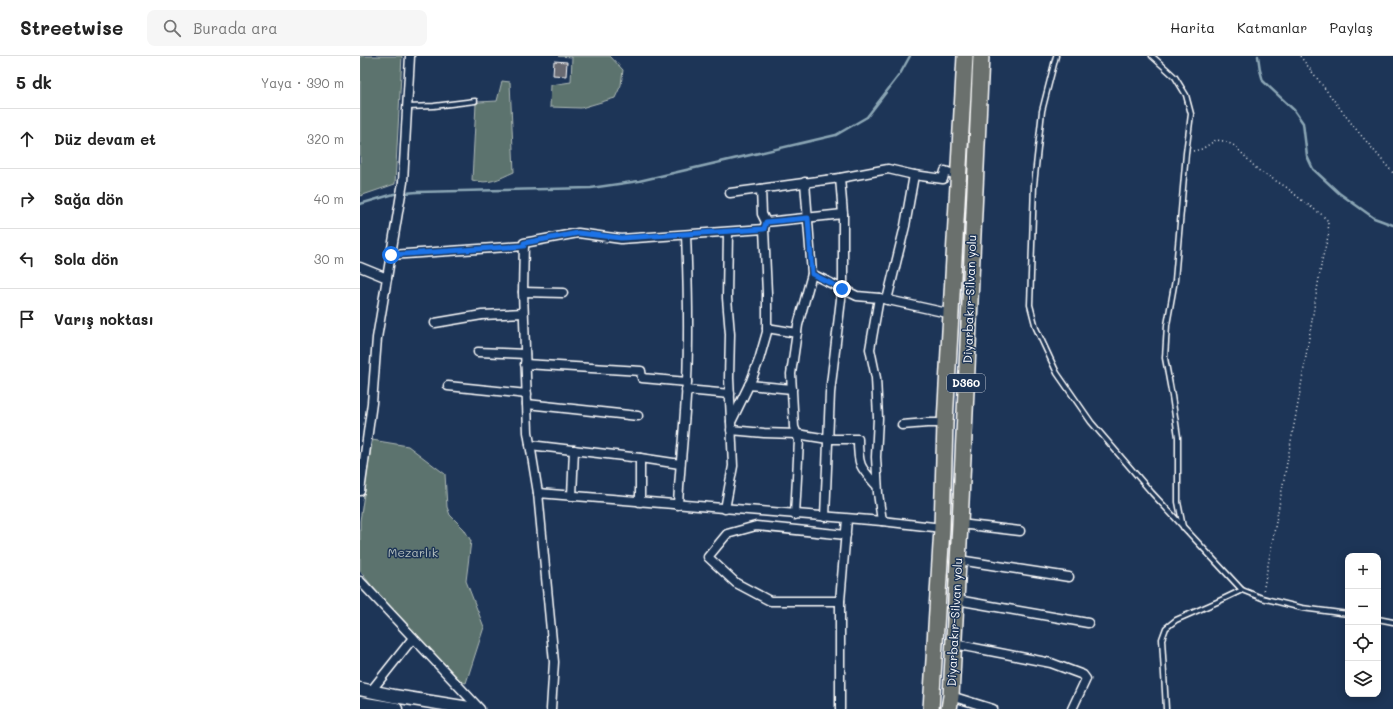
<!DOCTYPE html>
<html lang="tr">
<meta charset="utf-8">
<style>
body{margin:0;font-family:Mali,sans-serif;background:#f6f6f6;color:#222}
.controls{position:absolute;right:12px;bottom:12px;display:grid;overflow:hidden;border-radius:8px;box-shadow:0 2px 10px #0003}
.controls button{width:36px;height:36px;display:grid;place-items:center;padding:0;border:0;border-bottom:1px solid #e0e0e0;background:#fff;color:#222;font:20px sans-serif}
.stop{position:absolute;width:12px;height:12px;margin:-9px;border:3px solid #1a73e8;border-radius:50%;background:#fff}
.stop.end{background:#1a73e8;border-color:#fff;box-shadow:0 1px 4px #0008}
.list{margin:0;padding:0;list-style:none}
h2{display:flex;justify-content:space-between;align-items:center;height:52px;margin:0;padding:0 16px;font-size:17px}
h2 small{font-size:13px;font-weight:400;color:#767676}
.list li{display:grid;grid-template-columns:26px 1fr auto;gap:12px;align-items:center;box-sizing:border-box;height:60px;padding:0 16px;border-top:1px solid #e0e0e0}
.list b{display:block;font-size:15px;white-space:nowrap}
.list em{font-size:13px;font-style:normal;color:#767676}
.icon{flex:none;width:22px;height:22px;fill:none;stroke:currentColor;stroke-width:2;stroke-linecap:round;stroke-linejoin:round}
.map{position:relative;flex:none;width:1033px;height:653px;overflow:hidden}
header{display:flex;align-items:center;gap:24px;box-sizing:border-box;height:56px;padding:0 20px;background:#fff;border-bottom:1px solid #e0e0e0}
header strong{font-size:19px}
nav{display:flex;gap:22px;margin-inline-start:auto;font-size:14px}
.search{width:280px;height:36px;background:#f6f6f6;display:flex;align-items:center;gap:10px;box-sizing:border-box;padding:0 14px;border-radius:8px;color:#767676;font-size:15px}
main{display:flex}
aside{flex:1;background:#fff}
.map>svg:first-child{display:block}
</style>
<header>
<strong>Streetwise</strong>
<div class="search"><svg class="icon" aria-label="search" viewBox="0 0 24 24"><circle cx="10" cy="10" r="6"/><path d="M15 15l6 6"/></svg>Burada ara</div>
<nav><a>Harita</a><a>Katmanlar</a><a>Paylaş</a></nav>
</header>
<main>
<aside>
<h2>5 dk<small>Yaya · 390 m</small></h2>
<ul class="list">
<li><svg class="icon" aria-label="ahead" viewBox="0 0 24 24"><path d="M12 20V5M6 11l6-6 6 6"/></svg><div><b>Düz devam et</b></div><em>320 m</em></li>
<li><svg class="icon" aria-label="right" viewBox="0 0 24 24"><path d="M7 20v-9h11M14 6l5 5-5 5"/></svg><div><b>Sağa dön</b></div><em>40 m</em></li>
<li><svg class="icon" aria-label="left" viewBox="0 0 24 24"><path d="M17 20v-9H6M10 6l-5 5 5 5"/></svg><div><b>Sola dön</b></div><em>30 m</em></li>
<li><svg class="icon" aria-label="arrive" viewBox="0 0 24 24"><path d="M6 21V4h12l-3 4 3 4H6"/></svg><div><b>Varış noktası</b></div></li>
</ul>
</aside>
<div class="map">
<svg width="1033" height="653" viewBox="0 0 1033 653">
<rect width="100%" height="100%" fill="#1d3557"/>
<filter id="ink" filterUnits="userSpaceOnUse"><feTurbulence type="fractalNoise" baseFrequency=".025" numOctaves="2"/><feDisplacementMap in="SourceGraphic" scale="8" xChannelSelector="R" yChannelSelector="G"/><feConvolveMatrix kernelMatrix="1 2 1 2 8 2 1 2 1" color-interpolation-filters="sRGB"/></filter>
<g filter="url(#ink)">
<g fill="#5c736e" stroke="#aeb9b6">
<path d="M0,0H42L35,128L0,140Z"/>
<path d="M198,0H250L263,14L261,29L255,42L221,52L190,51L191,29L211,26L212,1Z"/>
<path d="M142,25L150,26L154,116C138,123 130,129 112,124L116,48L119,46L137,45Z"/>
<path d="M12,384L48,390L85,418L87,451L90,459L104,473L111,485L106,525L124,571L106,627L102,626L27,549L0,515V465Z"/>
</g>
<g fill="none" stroke-linecap="round" stroke-linejoin="round">
<g stroke="#8ba6b5" stroke-width="2.5">
<path d="M898,0L900,14L903,25L934,54L943,67L947,100L953,113L979,137L1014,162L1033,169"/>
<path d="M0,148L34,138L57,136L231,132L279,125L476,79L507,61L540,18L550,0"/>
</g>
</g>
<path fill="#696a72" stroke="#fff" d="M194,5L207,6L206,20L193,19Z"/>
<g fill="none" stroke-linecap="round" stroke-linejoin="round">
<defs>
<g id="lane">
<path d="M696,0L682,55L674,129L670,249L676,272L697,317L731,366L792,437L882,534L902,542L942,552L988,558"/>
<path d="M792,0L815,21L826,39L831,58L826,97L815,224L807,269L805,302L812,340L818,381V446L823,471"/>
<path d="M48,51L74,50L115,45"/>
<path d="M1018,563L1033,566"/>
<path d="M806,653L802,583L806,572L816,564L857,546L882,534"/>
</g>
<g id="street">
<path d="M401,133L402,158L406,166"/>
<path d="M370,137L480,122L528,113L554,119L583,123L585,115L599,120"/>
<path d="M368,176L367,242L370,278L369,322L371,365"/>
<path d="M31,199L164,190"/>
<path d="M0,211L27,222L17,282L12,347L0,435"/>
<path d="M452,218L497,240L519,242L592,258"/>
<path d="M27,222L43,126L50,0"/>
<path d="M163,236L203,237"/>
<path d="M519,242L510,293L516,322L518,362L516,401L518,437L522,465"/>
<path d="M527,244L545,170L554,119"/>
<path d="M75,267L122,259L163,257"/>
<path d="M407,272L437,277"/>
<path d="M118,296L165,298"/>
<path d="M165,308L281,315L282,322L327,326"/>
<path d="M389,329L432,333"/>
<path d="M88,330L167,338"/>
<path d="M326,334L370,338"/>
<path d="M167,348L278,360"/>
<path d="M542,369L567,367H585"/>
<path d="M371,374L404,377L437,378L468,383H498C498,410 500,411 517,430"/>
<path d="M170,389L280,402V446"/>
<path d="M280,402L320,408"/>
<path d="M178,437L522,465L582,472"/>
<path d="M212,440L214,394"/>
<path d="M318,449C320,407 325,366 327,325C329,276 328,227 326,179"/>
<path d="M365,453L373,410L371,366L391,325L399,304L407,276V237L404,173L406,166L483,158"/>
<path d="M435,459L439,384L434,371L431,318L438,269L452,218L445,126"/>
<path d="M465,461L470,337L483,226V158L480,122"/>
<path d="M600,468L660,475"/>
<path d="M599,504L709,521"/>
<path d="M0,525L120,653"/>
<path d="M597,544L728,567"/>
<path d="M480,545H410L376,527L348,501L367,478L396,470L486,479"/>
<path d="M594,588L691,607L723,619L726,623L712,653"/>
<path d="M11,635L53,582"/>
<path d="M591,640L633,653"/>
<path d="M191,653L194,606L178,437L168,376L163,236L164,187L218,177L261,183L404,173"/>
<path d="M480,653V545L487,463"/>
</g>
<g id="secondary">
<path d="M0,633L34,640L115,653"/>
<path d="M0,647L36,653"/>
</g>
<g id="highway">
<path d="M571,653L582,472L585,367L605,0"/>
<path d="M589,653L591,640L600,468L621,0"/>
</g>
</defs>
<use href="#lane" stroke="#fff" stroke-width="7"/>
<use href="#street" stroke="#fff" stroke-width="11"/>
<use href="#secondary" stroke="#fff" stroke-width="15"/>
<use href="#highway" stroke="#fff" stroke-width="18"/>
<g stroke="#fff" stroke-width="1.5" stroke-dasharray="1 3" stroke-linecap="butt">
<path d="M940,0L995,72L1033,117"/>
<path d="M833,95L842,93L856,84L864,85L875,90L898,114L926,131L944,146L961,158L967,164L968,168L969,177L962,204L939,342L903,536"/>
</g>
<use href="#lane" stroke="#1d3557" stroke-width="4"/>
<use href="#street" stroke="#1d3557" stroke-width="8"/>
<use href="#secondary" stroke="#1d3557" stroke-width="12"/>
<use href="#highway" stroke="#6a706d" stroke-width="15"/>
</g>
</g>
<g fill="none" stroke-linecap="round" stroke-linejoin="round" filter="url(#ink)">
<path stroke="#1a73e8" stroke-width="5" d="M31,199L164,190V187L218,177L261,182L404,173L406,166L448,162L452,218L482,233"/>
</g>
<g text-anchor="middle" stroke-width="3" stroke-linejoin="round" paint-order="stroke">
<rect fill="#1d3557" stroke="#bbc2cd" stroke-width="1" x="587" y="318" width="38" height="18" rx="3"/>
<g font-size="11" font-weight="bold" fill="#fff">
<text x="606" y="331">D360</text>
</g>
<g font-size="12" fill="#fff" stroke="#1d3557">
<text transform="translate(610 243) rotate(-88)" y="4">Diyarbakır-Silvan yolu</text>
<text transform="translate(595 566) rotate(-87)" y="4">Diyarbakır-Silvan yolu</text>
</g>
<g font-size="12" fill="#b6c0be" stroke="#1d3557">
<text x="53" y="501">Mezarlık</text>
</g>
</g>
</svg>
<div class="controls">
<button>+</button>
<button>−</button>
<button><svg class="icon" aria-label="locate" viewBox="0 0 24 24"><circle cx="12" cy="12" r="6"/><path d="M12 2v4M12 18v4M2 12h4M18 12h4"/></svg></button>
<button><svg class="icon" aria-label="layers" viewBox="0 0 24 24"><path d="M12 4l9 5-9 5-9-5zM3 14l9 5 9-5"/></svg></button>
</div>
<div class="stop" style="left:31px;top:199px"></div>
<div class="stop end" style="left:482px;top:233px"></div>
</div>
</main>
